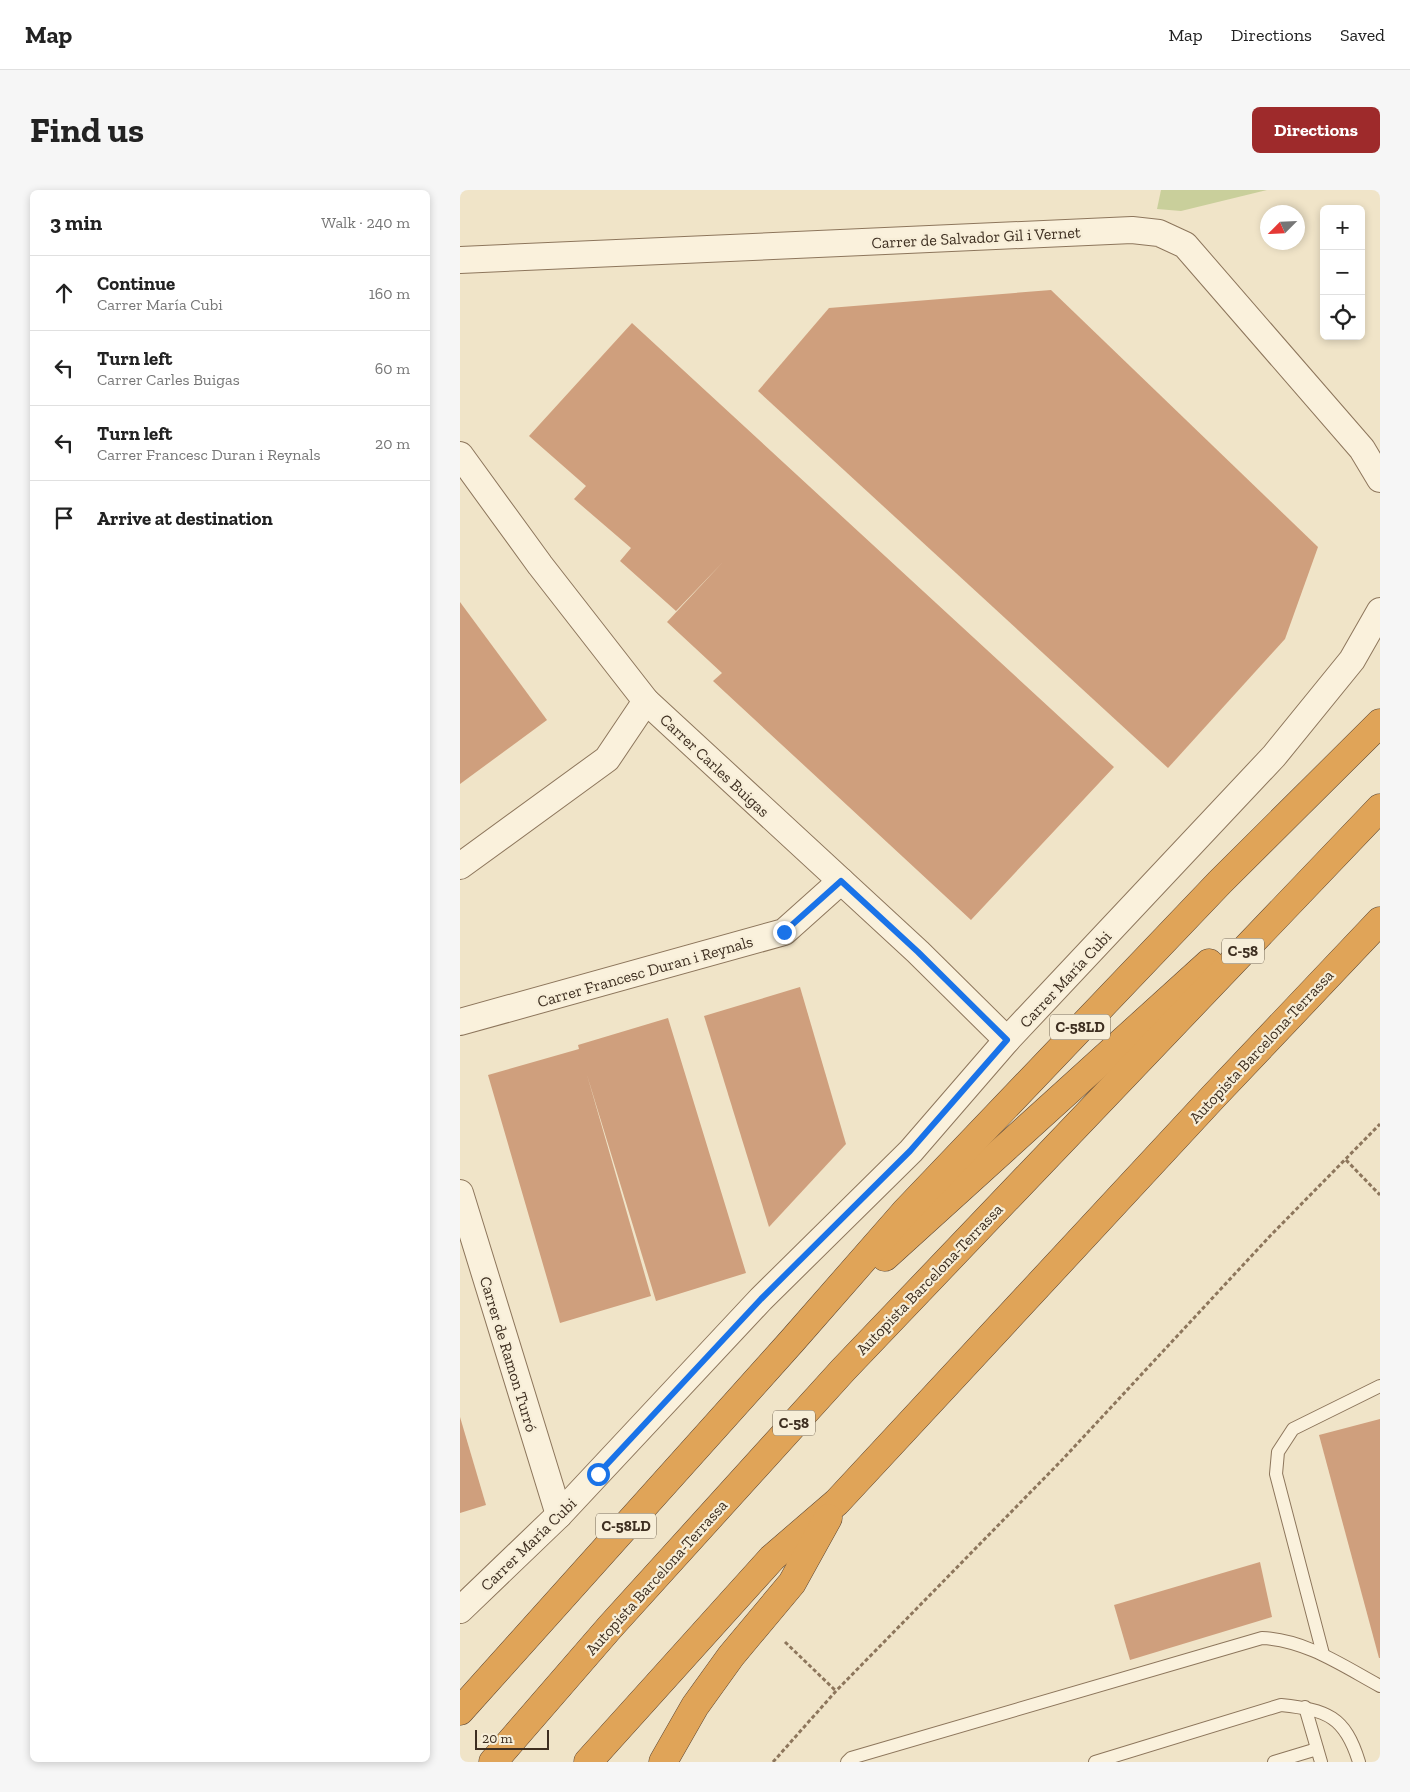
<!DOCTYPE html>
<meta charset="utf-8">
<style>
body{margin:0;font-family:"Zilla Slab",serif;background:#f6f6f6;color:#222}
.controls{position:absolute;right:15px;top:15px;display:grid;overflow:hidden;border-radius:8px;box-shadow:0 2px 8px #0003}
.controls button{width:45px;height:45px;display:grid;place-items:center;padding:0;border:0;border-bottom:1px solid #e0e0e0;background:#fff;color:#222;font:25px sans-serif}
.compass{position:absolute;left:800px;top:15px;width:45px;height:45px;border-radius:50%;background:#fff;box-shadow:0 2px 8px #0003;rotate:246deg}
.scale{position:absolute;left:15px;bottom:12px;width:74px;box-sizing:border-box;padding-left:5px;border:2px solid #3d2e20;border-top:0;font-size:14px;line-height:18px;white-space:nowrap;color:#3d2e20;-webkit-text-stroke:4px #f7eed8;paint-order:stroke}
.stop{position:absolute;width:15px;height:15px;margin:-11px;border:4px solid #1a73e8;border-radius:50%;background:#fff}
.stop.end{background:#1a73e8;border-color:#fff;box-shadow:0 1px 5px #0008}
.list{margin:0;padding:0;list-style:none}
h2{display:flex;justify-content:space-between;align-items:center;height:65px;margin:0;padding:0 20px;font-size:21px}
h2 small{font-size:16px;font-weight:400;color:#767676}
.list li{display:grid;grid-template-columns:32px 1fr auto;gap:15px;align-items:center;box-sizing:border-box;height:75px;padding:0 20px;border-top:1px solid #e0e0e0}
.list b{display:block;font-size:19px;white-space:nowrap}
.list p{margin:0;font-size:16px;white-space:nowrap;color:#767676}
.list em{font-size:16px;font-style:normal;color:#767676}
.icon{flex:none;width:28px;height:28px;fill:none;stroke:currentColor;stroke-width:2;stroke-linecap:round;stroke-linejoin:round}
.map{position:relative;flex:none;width:920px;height:1572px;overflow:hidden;border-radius:8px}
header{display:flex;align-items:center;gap:30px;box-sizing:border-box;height:70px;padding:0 25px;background:#fff;border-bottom:1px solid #e0e0e0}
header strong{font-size:24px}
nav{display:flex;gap:28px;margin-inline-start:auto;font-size:18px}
.intro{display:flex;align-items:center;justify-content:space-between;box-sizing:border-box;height:120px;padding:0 30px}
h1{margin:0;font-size:35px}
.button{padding:12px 22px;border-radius:8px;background:#9e2a2b;color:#fff;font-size:18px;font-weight:700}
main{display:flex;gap:30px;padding:0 30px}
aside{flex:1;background:#fff;border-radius:8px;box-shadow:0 2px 8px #0003}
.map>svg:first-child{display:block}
</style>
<header>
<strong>Map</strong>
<nav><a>Map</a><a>Directions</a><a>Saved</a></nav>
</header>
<div class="intro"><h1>Find us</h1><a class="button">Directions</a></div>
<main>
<aside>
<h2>3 min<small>Walk · 240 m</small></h2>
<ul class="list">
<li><svg class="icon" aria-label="ahead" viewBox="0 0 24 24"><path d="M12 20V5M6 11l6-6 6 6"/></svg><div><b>Continue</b><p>Carrer María Cubi</p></div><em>160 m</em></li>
<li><svg class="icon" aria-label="left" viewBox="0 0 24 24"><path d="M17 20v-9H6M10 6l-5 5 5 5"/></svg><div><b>Turn left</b><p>Carrer Carles Buigas</p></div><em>60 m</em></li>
<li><svg class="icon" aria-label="left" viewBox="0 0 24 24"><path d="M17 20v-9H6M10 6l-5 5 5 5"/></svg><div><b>Turn left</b><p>Carrer Francesc Duran i Reynals</p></div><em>20 m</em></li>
<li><svg class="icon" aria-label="arrive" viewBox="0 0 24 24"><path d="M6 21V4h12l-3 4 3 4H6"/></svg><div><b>Arrive at destination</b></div></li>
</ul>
</aside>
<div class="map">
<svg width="920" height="1572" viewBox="0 0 920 1572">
<rect width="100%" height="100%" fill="#f0e4c8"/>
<path fill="#c9cf9b" d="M701,0H807L721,21L697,19Z"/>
<g fill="#cf9f7d">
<path d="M591,100L858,357L825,449L708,578L298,201L369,118Z"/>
<path d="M172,133L654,577L511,730L253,491L262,483L207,432L263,372L216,421L160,371L171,358L114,309L126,296L69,246Z"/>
<path d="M0,412L87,530L0,594Z"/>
<path d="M340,797L386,954L309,1037L244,826Z"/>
<path d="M208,828L286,1083L196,1111L127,885L191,1106L100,1133L28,885L119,859L118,855Z"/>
<path d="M0,1227L26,1315L0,1323Z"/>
<path d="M920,1229V1468H919L859,1245Z"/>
<path d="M800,1372L812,1427L670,1470L654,1415Z"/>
</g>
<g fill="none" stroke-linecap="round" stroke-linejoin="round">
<defs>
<g id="service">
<path d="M863,1464L816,1284L818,1262L833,1239L920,1196"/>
<path d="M845,1517L861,1572"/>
<path d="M387,1572L391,1568L802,1448C846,1450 883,1476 920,1496"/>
<path d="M635,1572L821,1515C867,1520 885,1526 899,1572"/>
<path d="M814,1572L857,1559"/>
</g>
<g id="minor">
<path d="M0,70L672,40L699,43L725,55L902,259L920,289"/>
<path d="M0,265L80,375L186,511L458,762L547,850"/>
<path d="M0,676L147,569L186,511"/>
<path d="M0,832L324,742L381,691"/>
<path d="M0,1003L99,1325"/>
<path d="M0,1420L99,1325L301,1109L451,961L547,850L814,566L892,470L920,421"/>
</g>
<g id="motorway">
<path d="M425,1067L749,773"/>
<path d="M0,1521L332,1151L445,1022L760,692L920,533"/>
<path d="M33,1572L150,1437L383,1180L920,618"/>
<path d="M128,1572L312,1368L377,1312L754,906L920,731"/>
<path d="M203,1572L235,1516L271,1466L332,1393L368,1328"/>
</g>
</defs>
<use href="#service" stroke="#8d765c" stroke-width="14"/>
<use href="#minor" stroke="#8d765c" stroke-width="28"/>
<use href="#motorway" stroke="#5b4430" stroke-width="29"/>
<g stroke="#8d765c" stroke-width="3" stroke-dasharray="4 2.5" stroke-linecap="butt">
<path d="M886,970L920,1005"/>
<path d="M325,1452L376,1501"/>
<path d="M313,1572L376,1501L603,1269L810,1046L920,934"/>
</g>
<use href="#service" stroke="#faf1dc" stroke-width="12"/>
<use href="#minor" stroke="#faf1dc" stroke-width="26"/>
<use href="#motorway" stroke="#e0a458" stroke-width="28"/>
</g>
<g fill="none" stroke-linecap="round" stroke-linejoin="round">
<path stroke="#1a73e8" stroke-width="6" d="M138,1284L301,1109L450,961L547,850L458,762L381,691L324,742"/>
</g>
<g text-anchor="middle" stroke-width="4.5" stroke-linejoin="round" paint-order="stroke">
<g fill="#f7eed8" stroke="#756857" stroke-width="1">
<rect x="762" y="748.5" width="42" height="25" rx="4"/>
<rect x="590" y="824.5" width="60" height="25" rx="4"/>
<rect x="313" y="1220.5" width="42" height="25" rx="4"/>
<rect x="136" y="1323.5" width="60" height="25" rx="4"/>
</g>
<g font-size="15" font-weight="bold" fill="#3d2e20">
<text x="783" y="766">C-58</text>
<text x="620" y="842">C-58LD</text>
<text x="334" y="1238">C-58</text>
<text x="166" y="1341">C-58LD</text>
</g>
<g font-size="16" fill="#3d2e20" stroke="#f7eed8">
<text transform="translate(516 47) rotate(-3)" y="6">Carrer de Salvador Gil i Vernet</text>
<text transform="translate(255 575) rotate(43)" y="6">Carrer Carles Buigas</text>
<text transform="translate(185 781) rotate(-16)" y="6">Carrer Francesc Duran i Reynals</text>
<text transform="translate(605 789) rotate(-47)" y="6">Carrer María Cubi</text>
<text transform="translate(801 856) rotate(-47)" y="6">Autopista Barcelona-Terrassa</text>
<text transform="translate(469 1089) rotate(-46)" y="6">Autopista Barcelona-Terrassa</text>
<text transform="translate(49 1164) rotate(73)" y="6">Carrer de Ramon Turró</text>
<text transform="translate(68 1354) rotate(-44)" y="6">Carrer María Cubi</text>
<text transform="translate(196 1387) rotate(-48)" y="6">Autopista Barcelona-Terrassa</text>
</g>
</g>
</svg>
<div class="controls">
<button>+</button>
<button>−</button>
<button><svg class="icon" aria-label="locate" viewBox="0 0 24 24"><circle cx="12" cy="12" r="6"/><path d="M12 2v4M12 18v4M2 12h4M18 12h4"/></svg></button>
</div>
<svg class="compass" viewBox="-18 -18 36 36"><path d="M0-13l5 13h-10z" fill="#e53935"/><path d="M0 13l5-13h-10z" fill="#767676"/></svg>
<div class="scale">20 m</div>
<div class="stop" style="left:138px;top:1284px"></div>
<div class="stop end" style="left:324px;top:742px"></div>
</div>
</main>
